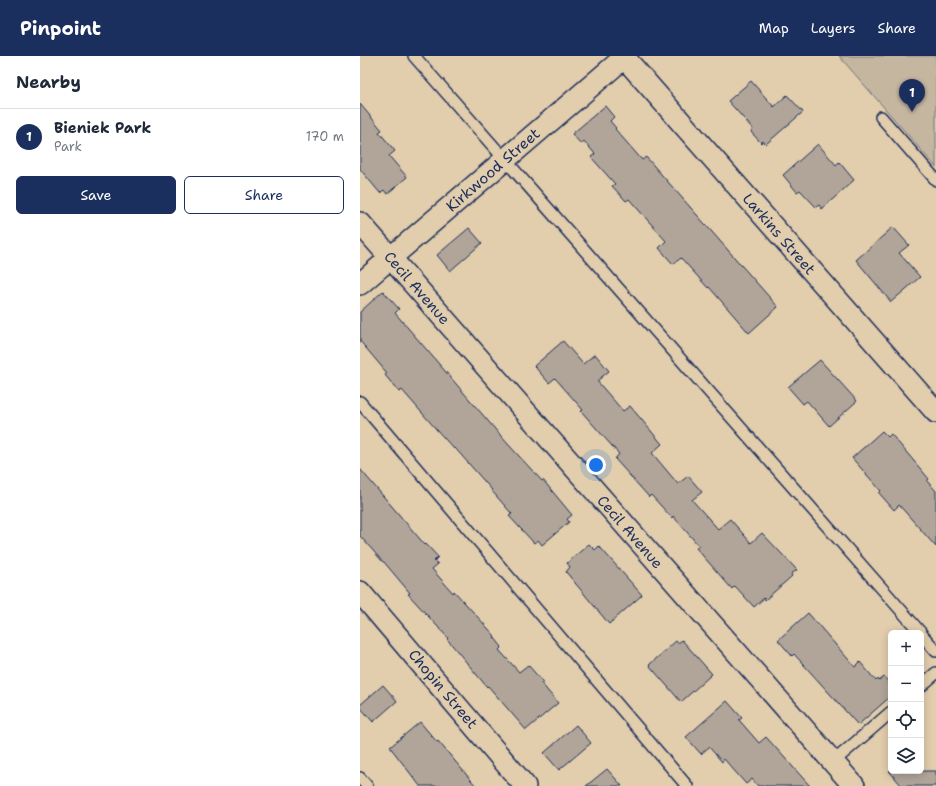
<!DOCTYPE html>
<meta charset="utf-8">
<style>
body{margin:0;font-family:"Shantell Sans",sans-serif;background:#f6f6f7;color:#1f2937}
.controls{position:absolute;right:12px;bottom:12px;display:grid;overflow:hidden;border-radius:6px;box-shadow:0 2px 10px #0003}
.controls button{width:36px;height:36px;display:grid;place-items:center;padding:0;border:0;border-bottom:1px solid #e0e1e3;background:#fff;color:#1f2937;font:20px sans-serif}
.you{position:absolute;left:236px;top:409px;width:14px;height:14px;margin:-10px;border:3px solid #fff;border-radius:50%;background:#1a73e8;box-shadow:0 0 0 6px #1a73e833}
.badge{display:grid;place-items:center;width:26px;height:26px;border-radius:50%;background:#1b2f5e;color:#fff;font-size:13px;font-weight:700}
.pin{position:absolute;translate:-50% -33px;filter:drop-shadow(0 1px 2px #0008)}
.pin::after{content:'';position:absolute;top:21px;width:14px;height:12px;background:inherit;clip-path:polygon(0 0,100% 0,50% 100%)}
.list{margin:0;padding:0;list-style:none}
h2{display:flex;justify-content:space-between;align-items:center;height:52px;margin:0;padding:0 16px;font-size:17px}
h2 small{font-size:13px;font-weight:400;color:#747a83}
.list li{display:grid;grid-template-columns:26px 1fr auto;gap:12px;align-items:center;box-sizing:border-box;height:56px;padding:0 16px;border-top:1px solid #e0e1e3}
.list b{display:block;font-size:15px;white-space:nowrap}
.list p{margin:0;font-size:13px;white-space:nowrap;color:#747a83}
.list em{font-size:13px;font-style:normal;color:#747a83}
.actions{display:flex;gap:8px;padding:12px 16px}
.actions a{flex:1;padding:9px 0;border:1px solid #1b2f5e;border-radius:6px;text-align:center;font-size:14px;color:#1b2f5e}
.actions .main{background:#1b2f5e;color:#fff}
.icon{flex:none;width:22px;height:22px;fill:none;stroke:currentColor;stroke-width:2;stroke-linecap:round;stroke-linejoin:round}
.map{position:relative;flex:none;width:576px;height:730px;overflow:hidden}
header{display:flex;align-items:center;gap:24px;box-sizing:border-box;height:56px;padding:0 20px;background:#1b2f5e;color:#fff}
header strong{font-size:19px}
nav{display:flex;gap:22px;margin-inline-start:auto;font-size:14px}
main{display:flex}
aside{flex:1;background:#fff}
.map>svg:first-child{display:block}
</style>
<header>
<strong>Pinpoint</strong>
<nav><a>Map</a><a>Layers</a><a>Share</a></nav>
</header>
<main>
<aside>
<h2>Nearby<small></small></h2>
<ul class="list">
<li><span class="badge">1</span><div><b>Bieniek Park</b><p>Park</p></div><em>170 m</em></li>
</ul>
<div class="actions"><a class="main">Save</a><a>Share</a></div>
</aside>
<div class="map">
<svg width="576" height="730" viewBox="0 0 576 730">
<rect width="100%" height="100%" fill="#e2cdac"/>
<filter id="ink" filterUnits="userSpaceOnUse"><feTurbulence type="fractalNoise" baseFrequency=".025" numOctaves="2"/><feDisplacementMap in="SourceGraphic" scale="8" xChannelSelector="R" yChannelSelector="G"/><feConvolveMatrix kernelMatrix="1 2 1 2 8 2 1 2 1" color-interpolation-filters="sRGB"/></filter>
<g filter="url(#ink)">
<path fill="#c5b6a0" stroke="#70727f" d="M479,0H576V111Z"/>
<g fill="#b0a598" stroke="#1b2f5e">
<path d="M391,25L414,51L427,39L443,56L406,88L403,85L401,87L391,76L393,73L368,45Z"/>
<path d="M0,48L22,74L19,76L35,95L29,100L47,121L27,138L24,134L20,137L0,113Z"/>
<path d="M245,50L254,61L250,65L256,72L255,73L282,104L286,101L418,251L389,277L349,231L348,232L321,202L313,208L299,192L306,185L269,143L266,145L252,130L255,128L231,101L235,98L224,85L221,88L212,78Z"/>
<path d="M458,88L476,109L479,106L494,124L462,153L459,149L456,151L440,134L437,136L423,119Z"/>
<path d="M533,171L549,189L539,197L560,221L531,246L496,204Z"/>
<path d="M109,172L122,187L90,215L77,199Z"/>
<path d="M23,235L39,253L35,257L147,387L182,425L183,424L212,459L207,463L209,466L182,489L178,484L174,487L149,460L152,458L131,434H132L95,392L94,393L76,373L42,334L39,336L25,319L27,317L0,285V256Z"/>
<path d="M203,285L223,308L235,298L249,315L237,325L263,355L270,350L302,388L292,397L318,428L328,420L342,436L332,444L358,473L370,463L391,487L402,477L437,514L431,518L432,520L405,544L404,542L394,551L375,530L372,533L336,492L339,490L313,460L312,462L291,439L289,441L255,403L259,398L221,355L223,354L195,322L189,327L174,310Z"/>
<path d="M460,304L497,345L469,370L447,345L443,348L428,331Z"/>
<path d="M522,375L528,381L531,378L569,423L567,425L576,435V491L539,449L534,454L519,437L521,435L492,402Z"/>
<path d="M0,413L65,489L66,488L78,501L74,505L78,508L72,513L93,537L94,535L135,580L134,581L142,591L139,594L159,616L168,609L183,626L181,627L198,647L166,674L128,630L127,631L87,583L88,582L48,538L50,537L24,506H23L0,480Z"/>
<path d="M229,488L235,494L239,490L282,539L249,568L206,516L210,511L207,507Z"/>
<path d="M448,557L495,611L500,606L516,625L518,623L519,625L524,621L531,629V640L498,669L434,598L432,600L418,584Z"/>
<path d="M322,584L352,618L321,646L289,609L316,585L318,587Z"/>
<path d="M23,629L37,645L13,666L0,651V649Z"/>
<path d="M367,645L382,662L379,664L399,687L406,681L450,730H398L392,723L386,728L364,703L362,706L349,691L341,698L326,681Z"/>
<path d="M60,666L77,686L78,685L116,730H60L30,691Z"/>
<path d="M216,669L231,687L199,714L184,697Z"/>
<path d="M247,713L262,730H226Z"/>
<path d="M529,715H576V730H542Z"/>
</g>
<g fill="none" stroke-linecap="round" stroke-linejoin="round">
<defs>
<g id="service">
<path d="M54,0L561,577"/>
<path d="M521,61L576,124"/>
<path d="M0,346L327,730"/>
<path d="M561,578L576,595"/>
<path d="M561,630L576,617"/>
<path d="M473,706L531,656"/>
<path d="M0,722L7,730"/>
</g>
<g id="minor">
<path d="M263,0L576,356"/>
<path d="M0,167L494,730"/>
<path d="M0,228L266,0"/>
<path d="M0,536L165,730"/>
</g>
</defs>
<use href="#service" stroke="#1b2f5e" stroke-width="14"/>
<use href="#minor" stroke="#1b2f5e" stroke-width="24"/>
<use href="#service" stroke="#e2cdac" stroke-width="11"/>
<use href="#minor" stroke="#e2cdac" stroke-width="21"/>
</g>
</g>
<g text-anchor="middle" stroke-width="3" stroke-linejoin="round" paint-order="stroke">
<g font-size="15" fill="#1b2f5e" stroke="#e2cdac">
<text transform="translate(133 114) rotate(-41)" y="5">Kirkwood Street</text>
<text transform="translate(419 178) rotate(49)" y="5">Larkins Street</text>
<text transform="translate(57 232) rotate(49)" y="5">Cecil Avenue</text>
<text transform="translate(270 476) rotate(49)" y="5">Cecil Avenue</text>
<text transform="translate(83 633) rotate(50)" y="5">Chopin Street</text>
</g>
</g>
</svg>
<div class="controls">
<button>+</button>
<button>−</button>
<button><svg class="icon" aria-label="locate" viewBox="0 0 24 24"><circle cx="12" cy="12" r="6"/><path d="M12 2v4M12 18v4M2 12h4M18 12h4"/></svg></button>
<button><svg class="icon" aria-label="layers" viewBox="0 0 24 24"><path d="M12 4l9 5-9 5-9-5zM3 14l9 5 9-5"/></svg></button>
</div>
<div class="you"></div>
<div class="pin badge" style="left:552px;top:56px">1</div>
</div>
</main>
